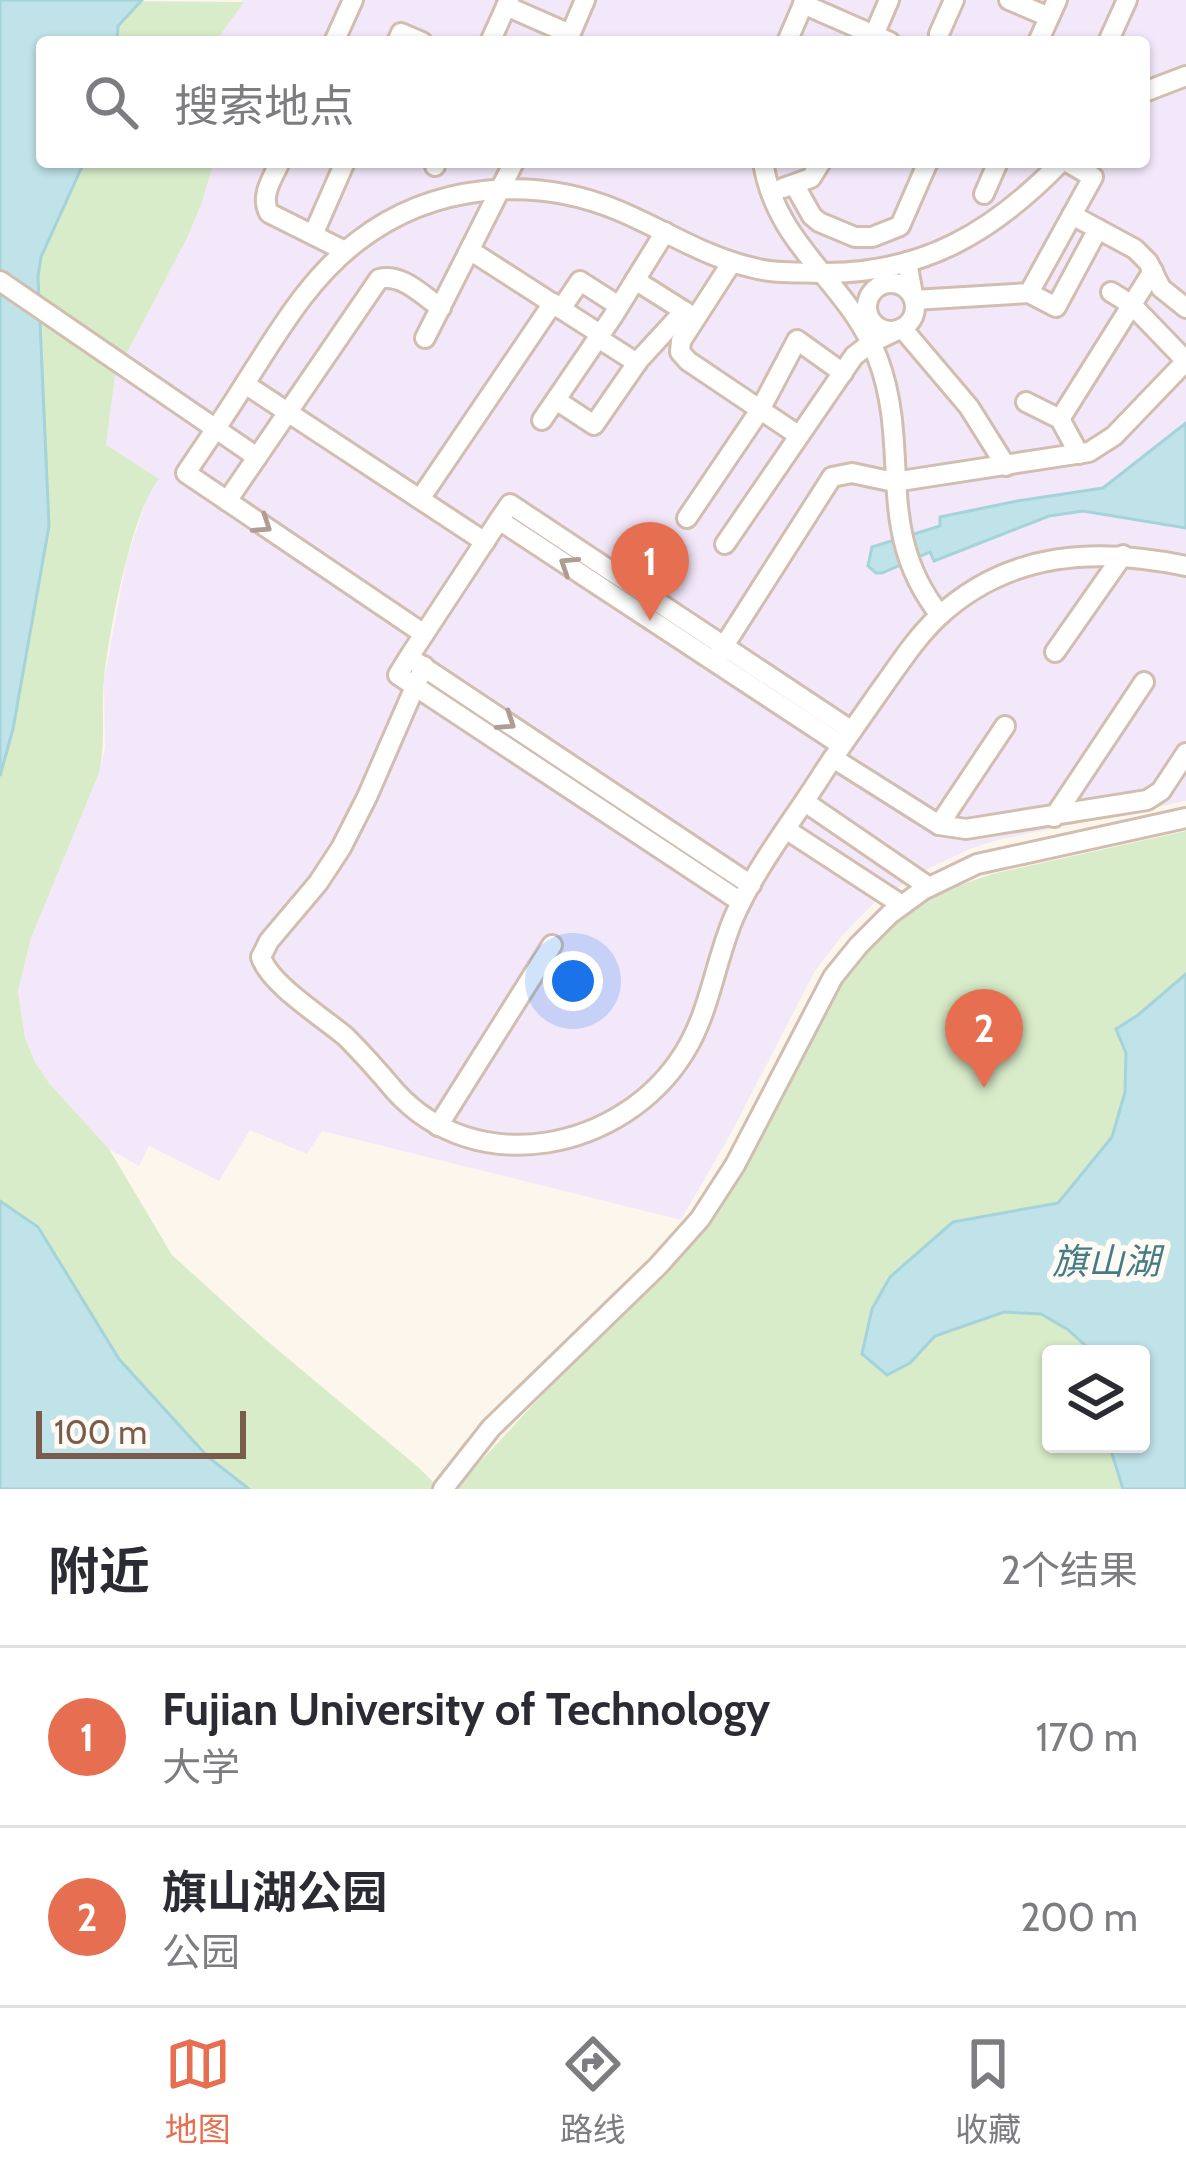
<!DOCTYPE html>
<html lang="zh">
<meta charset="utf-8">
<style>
body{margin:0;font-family:Cabin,"Noto Sans SC",sans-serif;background:#f2f2f3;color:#2b2b33}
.controls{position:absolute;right:36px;bottom:36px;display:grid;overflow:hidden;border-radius:12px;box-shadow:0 3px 9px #0004}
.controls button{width:108px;height:108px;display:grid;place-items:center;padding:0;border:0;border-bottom:3px solid #e1e1e2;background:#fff;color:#2b2b33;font:60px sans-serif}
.scale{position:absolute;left:36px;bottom:30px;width:210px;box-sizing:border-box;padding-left:12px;border:6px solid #7a5c4d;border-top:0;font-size:33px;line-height:42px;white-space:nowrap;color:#7a5c4d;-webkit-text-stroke:9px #fffaf3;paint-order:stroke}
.you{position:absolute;left:573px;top:981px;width:42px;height:42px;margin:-30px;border:9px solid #fff;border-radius:50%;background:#1a73e8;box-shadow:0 0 0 18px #1a73e833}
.badge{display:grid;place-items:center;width:78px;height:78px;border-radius:50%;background:#e76f51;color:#fff;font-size:39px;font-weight:700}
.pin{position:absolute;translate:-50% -99px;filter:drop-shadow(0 3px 6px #0008)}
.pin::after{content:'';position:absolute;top:63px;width:42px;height:36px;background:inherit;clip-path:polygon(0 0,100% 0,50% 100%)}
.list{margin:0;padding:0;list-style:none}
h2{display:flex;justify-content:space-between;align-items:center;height:156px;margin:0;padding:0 48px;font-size:51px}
h2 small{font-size:39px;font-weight:400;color:#7c7c81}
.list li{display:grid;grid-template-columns:78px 1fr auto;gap:36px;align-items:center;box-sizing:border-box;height:180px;padding:0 48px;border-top:3px solid #e1e1e2}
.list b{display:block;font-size:45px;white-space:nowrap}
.list p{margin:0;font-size:39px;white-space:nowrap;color:#7c7c81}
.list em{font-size:39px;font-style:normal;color:#7c7c81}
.icon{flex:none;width:66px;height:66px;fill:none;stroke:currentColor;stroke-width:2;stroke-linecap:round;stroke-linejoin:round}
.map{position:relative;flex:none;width:1186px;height:1489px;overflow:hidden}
.search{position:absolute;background:#fff;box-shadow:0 3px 9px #0004;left:36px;right:36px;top:36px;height:132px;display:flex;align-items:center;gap:30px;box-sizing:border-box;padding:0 42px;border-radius:12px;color:#7c7c81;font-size:45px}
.sheet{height:516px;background:#fff}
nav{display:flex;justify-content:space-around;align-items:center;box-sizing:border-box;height:168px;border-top:3px solid #e1e1e2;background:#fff;font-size:33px;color:#7c7c81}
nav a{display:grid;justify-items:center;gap:6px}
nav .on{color:#e76f51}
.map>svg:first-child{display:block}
</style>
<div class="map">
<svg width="1186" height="1489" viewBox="0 0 1186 1489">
<rect width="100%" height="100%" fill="#fdf6ec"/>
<path fill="#f3e8fa" d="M241,0H1186V801L1002,839L972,848L923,871L875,902L842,936L815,971L731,1133L681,1220L322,1131L307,1154L250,1130L219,1181L149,1146L139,1166L109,1149L49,1083L35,1062L25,1038L18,991L31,938L99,773L105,748L104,680L126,562L149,492L106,445L115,376L188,236L202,202L214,162H1144V42H215L243,2Z"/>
<g fill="#d8ecc9" fill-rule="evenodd">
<path d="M0,0L244,2L215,42H42V162H214L202,202L188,236L115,376L106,445L159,479C131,513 109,632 104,679C101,711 106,741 99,773L31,938L18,991L25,1038L35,1062L49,1083L109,1149L172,1255L260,1335L418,1467L440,1489H0Z"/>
<path d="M1186,831V1489H455L597,1336L697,1238L738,1173L837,987L862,953L902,915L944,891L992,874ZM1051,1354H1141V1444H1051Z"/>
</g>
<g fill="#bfe3e8" stroke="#a5d3da" stroke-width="3">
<path d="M0,0H142L118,26L117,42H42V162H84L41,257L38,277L49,526L13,729L0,776Z"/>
<path d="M1186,423V528L1083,511L1049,516L934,561L930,552L882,573H876L868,566L872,547L940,526V517L1017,501L1103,488Z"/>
<path d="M1186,974V1489H1123L1109,1444H1141V1354H1095L1067,1329L1041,1314L1004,1312L935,1336L910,1363L887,1375L862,1354L872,1309L890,1277L953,1222L1058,1203L1112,1137L1125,1092L1126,1053L1116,1029L1138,1015Z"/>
<path d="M0,1201L38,1227L119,1359L208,1457L249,1489H0Z"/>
</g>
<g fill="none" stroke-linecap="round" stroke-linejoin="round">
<defs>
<g id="minor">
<path d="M1009,0L1049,17"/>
<path d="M803,4L890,42"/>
<path d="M506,6L570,34"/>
<path d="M939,34L954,0"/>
<path d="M874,35L889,0"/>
<path d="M334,42L353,0"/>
<path d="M397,42L401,33L422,42"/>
<path d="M490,42L509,0"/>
<path d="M567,42L585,0"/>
<path d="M787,42L805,0"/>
<path d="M1038,42L1057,0"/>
<path d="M1108,42L1127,0"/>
<path d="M1144,92L1186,76"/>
<path d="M280,162C272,179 260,196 269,213L345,251"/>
<path d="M763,162C776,248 849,282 878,359C912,450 873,531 940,615"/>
<path d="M435,166L436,162"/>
<path d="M795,186L812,216L819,222L855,237H872L900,226L928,162"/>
<path d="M783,188L811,178L821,162"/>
<path d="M984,194L998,162"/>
<path d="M1072,215L1135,249L1148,262L1161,288L1186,308"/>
<path d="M313,235L345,162"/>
<path d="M471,251L600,334"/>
<path d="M732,262L681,341L680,352L688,361L798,435"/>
<path d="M907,262L914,300L1029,293L1093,177L1067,162"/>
<path d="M635,280L692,316"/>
<path d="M0,281L257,457"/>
<circle cx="891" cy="307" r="24"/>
<path d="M1029,293L1056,307L1098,229"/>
<path d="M561,309L580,281L619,306"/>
<path d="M425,338L514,162"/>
<path d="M598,338L637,363"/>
<path d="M245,384L485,542"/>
<path d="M556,400L594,425L639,360L684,311"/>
<path d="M1026,402L1060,419L1079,454"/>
<path d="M1060,419L1153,271"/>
<path d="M542,420L613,316L665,232"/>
<path d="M420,499L553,303"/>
<path d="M227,501L379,279C402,273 422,295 441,308"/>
<path d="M687,518L760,410L797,340L843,373"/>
<path d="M499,520L510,504L852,731"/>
<path d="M725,544L854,356L871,343L902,328L969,407L1006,466"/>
<path d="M424,634L186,473C206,443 227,413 246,382C279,331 309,278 358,241C432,184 532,175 617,210C661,228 703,256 750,267C774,274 798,272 822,273C923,274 993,232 1061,162"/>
<path d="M1055,652L1123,555"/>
<path d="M413,660L751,885"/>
<path d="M715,660L832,477L852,473L894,482L1089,452L1114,436L1186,361L1132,305L1111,292"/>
<path d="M424,666L367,797L341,848L318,883L269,941L261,957C270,985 323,1017 346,1037C363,1054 379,1072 395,1091C476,1181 623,1151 684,1053C710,1012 715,961 734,917C757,865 795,818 825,770C844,742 863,715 882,688C900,663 916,638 938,617C1009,551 1097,547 1186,566"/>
<path d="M833,758L939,825L966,829L1147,800L1161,791L1186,753"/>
<path d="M805,802L929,887"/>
<path d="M1054,817L1144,682"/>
<path d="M939,825L1005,726"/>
<path d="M787,830L902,905"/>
<path d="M741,902L398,675L409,657L499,520L841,745"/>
<path d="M438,1126L552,945"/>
<path d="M443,1489L491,1428L658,1266L700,1219L735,1165L833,977L859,945L890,914L923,890L977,864L1186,818"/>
</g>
</defs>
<use href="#minor" stroke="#d1beb0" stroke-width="24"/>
<use href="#minor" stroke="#fff" stroke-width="18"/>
</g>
<defs><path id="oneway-chevron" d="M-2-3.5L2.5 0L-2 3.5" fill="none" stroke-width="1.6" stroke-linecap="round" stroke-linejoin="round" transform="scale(3)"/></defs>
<g stroke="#af9d94">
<use href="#oneway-chevron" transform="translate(263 525) rotate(34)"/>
<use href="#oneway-chevron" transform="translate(568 565) rotate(-147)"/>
<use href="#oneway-chevron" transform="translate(507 722) rotate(34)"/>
</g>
<g text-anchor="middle" stroke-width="12" stroke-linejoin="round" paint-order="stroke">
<g font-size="36" font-style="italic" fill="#437c86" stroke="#fffaf3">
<text x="1106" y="1274">旗山湖</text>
</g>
</g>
</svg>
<div class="controls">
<button><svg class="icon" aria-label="layers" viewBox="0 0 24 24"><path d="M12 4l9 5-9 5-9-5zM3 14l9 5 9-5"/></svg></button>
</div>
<div class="scale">100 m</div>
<div class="you"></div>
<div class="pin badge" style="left:650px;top:621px">1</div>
<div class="pin badge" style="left:984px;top:1088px">2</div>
<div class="search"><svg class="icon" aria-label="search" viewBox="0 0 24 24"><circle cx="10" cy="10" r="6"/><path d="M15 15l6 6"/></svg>搜索地点</div>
</div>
<section class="sheet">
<h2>附近<small>2个结果</small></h2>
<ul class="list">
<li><span class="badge">1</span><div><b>Fujian University of Technology</b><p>大学</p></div><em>170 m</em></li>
<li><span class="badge">2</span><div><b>旗山湖公园</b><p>公园</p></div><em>200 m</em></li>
</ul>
</section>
<nav>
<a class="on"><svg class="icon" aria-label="map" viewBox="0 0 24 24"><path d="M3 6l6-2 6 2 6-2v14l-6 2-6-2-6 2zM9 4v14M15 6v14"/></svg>地图</a>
<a><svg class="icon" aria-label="directions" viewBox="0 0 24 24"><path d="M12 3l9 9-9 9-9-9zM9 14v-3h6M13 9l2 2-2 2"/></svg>路线</a>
<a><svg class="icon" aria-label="saved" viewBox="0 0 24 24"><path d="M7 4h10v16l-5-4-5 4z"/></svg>收藏</a>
</nav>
